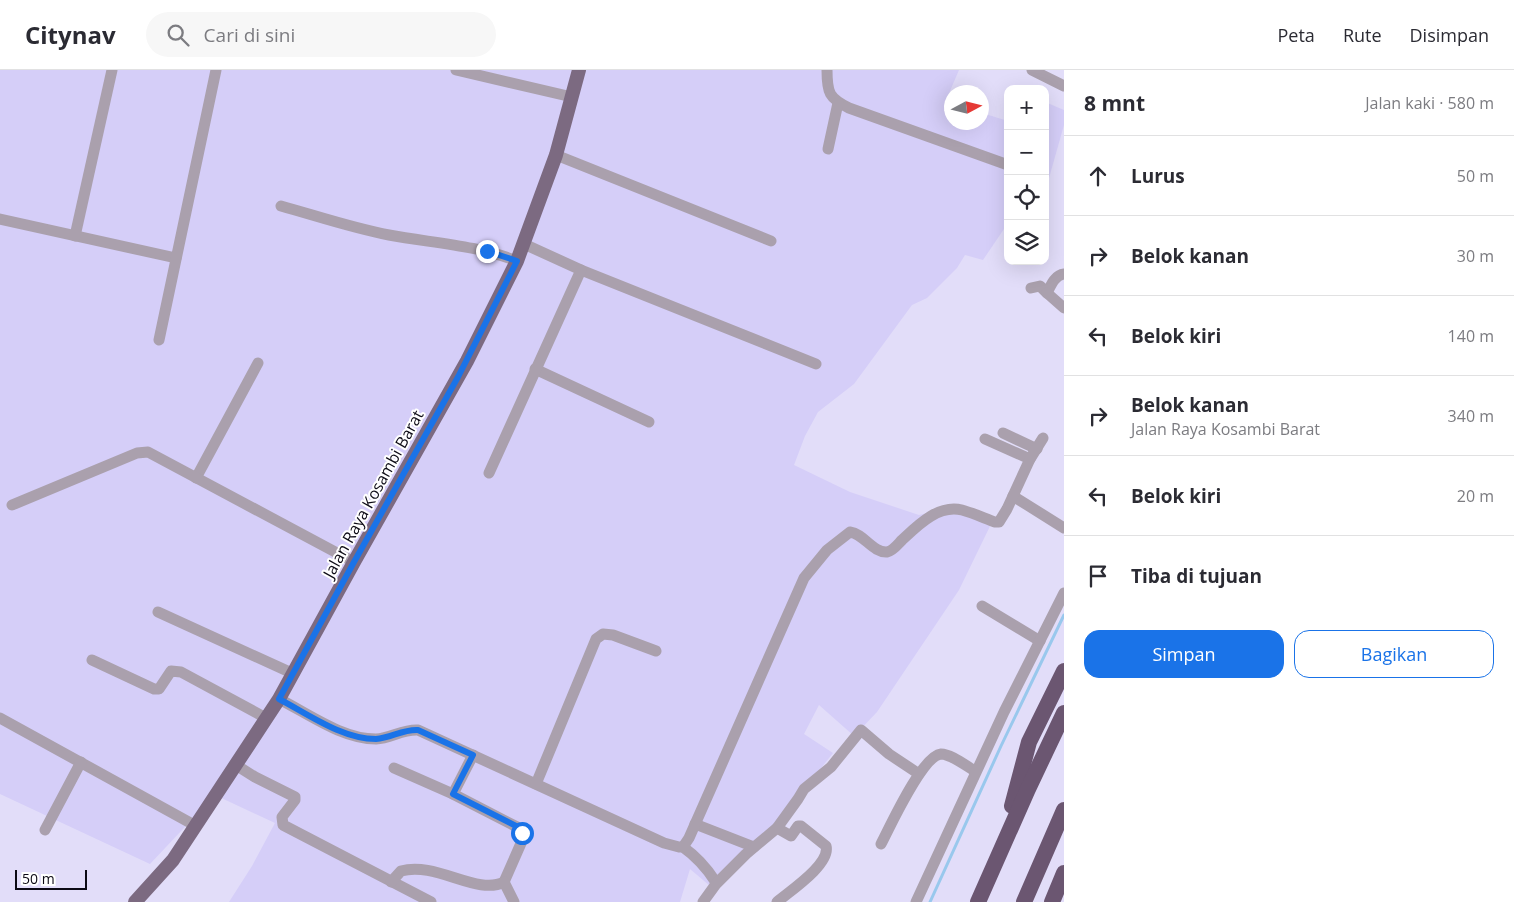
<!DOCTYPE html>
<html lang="id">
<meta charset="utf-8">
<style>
body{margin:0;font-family:"Open Sans",sans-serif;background:#f7f7f7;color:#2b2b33}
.controls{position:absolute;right:15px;top:15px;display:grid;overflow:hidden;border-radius:10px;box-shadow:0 5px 20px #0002}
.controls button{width:45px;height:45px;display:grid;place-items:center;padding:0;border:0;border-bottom:1px solid #e1e1e2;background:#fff;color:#2b2b33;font:25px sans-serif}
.compass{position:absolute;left:944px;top:15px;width:45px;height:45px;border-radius:50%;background:#fff;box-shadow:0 5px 20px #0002;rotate:83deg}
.scale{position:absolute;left:15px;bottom:12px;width:72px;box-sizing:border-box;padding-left:5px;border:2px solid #0c0a15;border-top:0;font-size:14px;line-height:18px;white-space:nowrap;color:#0c0a15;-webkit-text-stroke:4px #fff;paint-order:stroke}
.stop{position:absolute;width:15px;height:15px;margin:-11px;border:4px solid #1a73e8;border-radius:50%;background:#fff}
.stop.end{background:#1a73e8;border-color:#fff;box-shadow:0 1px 5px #0008}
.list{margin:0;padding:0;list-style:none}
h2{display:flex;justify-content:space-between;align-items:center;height:65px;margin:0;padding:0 20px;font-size:21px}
h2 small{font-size:16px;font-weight:400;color:#7c7c81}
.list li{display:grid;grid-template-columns:32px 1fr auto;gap:15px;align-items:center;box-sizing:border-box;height:80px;padding:0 20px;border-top:1px solid #e1e1e2}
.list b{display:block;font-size:19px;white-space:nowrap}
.list p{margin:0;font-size:16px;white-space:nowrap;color:#7c7c81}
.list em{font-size:16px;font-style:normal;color:#7c7c81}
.actions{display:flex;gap:10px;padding:15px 20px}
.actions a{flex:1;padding:11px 0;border:1px solid #1a73e8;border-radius:15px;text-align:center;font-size:18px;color:#1a73e8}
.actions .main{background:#1a73e8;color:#fff}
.icon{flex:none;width:28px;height:28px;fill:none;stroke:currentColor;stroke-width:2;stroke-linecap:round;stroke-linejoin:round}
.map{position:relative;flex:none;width:1064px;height:832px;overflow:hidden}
header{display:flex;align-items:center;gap:30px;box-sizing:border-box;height:70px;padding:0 25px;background:#fff;border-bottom:1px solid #e1e1e2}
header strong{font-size:24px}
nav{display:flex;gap:28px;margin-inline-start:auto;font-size:18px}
.search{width:350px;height:45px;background:#f7f7f7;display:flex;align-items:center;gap:12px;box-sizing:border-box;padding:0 18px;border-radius:28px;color:#7c7c81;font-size:19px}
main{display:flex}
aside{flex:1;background:#fff}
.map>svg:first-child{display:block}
</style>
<header>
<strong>Citynav</strong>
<div class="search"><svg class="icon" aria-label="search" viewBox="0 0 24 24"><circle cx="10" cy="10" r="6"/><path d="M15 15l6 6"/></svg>Cari di sini</div>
<nav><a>Peta</a><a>Rute</a><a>Disimpan</a></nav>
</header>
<main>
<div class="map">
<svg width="1064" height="832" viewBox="0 0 1064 832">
<rect width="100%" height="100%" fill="#e2ddf9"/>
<g fill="#d5cef8">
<path d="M0,0H959L944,35L951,39L952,52H982V43L1008,51V153L983,190L965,185L957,198L927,228L912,235L854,314L818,342L805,366L794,395L850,422L919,445L956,436L993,450L959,520L877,642L854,666L819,635L804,664L833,683L763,771L716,821L690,799L680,832H229L252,796L275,753L215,725L150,794L0,724Z"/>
<path d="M1045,32L1064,40V55L1049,108L1045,112Z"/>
</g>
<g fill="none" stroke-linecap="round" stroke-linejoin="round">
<path stroke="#99c8ed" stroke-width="3" d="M930,832L1001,676L1064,545"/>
<g stroke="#aaa0ad" stroke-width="11">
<path d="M456,0L572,27"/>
<path d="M827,0C827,23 829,28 849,38L1008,95"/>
<path d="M1032,0L1064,16"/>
<path d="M828,79L838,33"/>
<path d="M556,85L771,171"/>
<path d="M281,136C317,146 352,158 389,165C432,173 476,175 517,191"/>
<path d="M0,149L176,188"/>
<path d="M75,166L112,0"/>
<path d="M524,174L581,200L816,294"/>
<path d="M1031,218L1040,216L1047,223C1051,215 1055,205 1064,204"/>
<path d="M1047,223L1064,238"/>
<path d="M159,270L216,0"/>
<path d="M535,299L649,352"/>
<path d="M1003,363L1037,379"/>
<path d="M985,369L1030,389"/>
<path d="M489,403L581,200"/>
<path d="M196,408L258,293"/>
<path d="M1013,426L1064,458"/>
<path d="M12,435L137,383L148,382L354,492"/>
<path d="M982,536L1040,571"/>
<path d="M158,542L294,604"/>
<path d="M92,590L154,619H159L171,601L181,602L266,648"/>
<path d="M279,629C309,644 342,669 376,669C391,668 403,659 418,660L664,773L679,777H683C697,787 706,797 715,811"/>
<path d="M0,648L196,756"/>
<path d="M236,695L255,707L295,727V730L282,747L283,755L431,832"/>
<path d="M394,698L453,724"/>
<path d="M536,714L596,569L603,564L613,565L656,581"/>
<path d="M695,754L754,777"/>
<path d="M777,758L791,766L798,756H801L826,776C831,794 790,821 777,832"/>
<path d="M45,760L81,692"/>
<path d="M881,774C890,757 922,686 941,684C951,684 966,696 975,701"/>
<path d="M683,777L689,768L804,508L827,480L850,462C864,464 873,483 887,482C893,481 898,474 902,470C917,456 938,434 962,440C973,443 984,448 995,452H999L1007,439L1030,389L1043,368"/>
<path d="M391,812L401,801C436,791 477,826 504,812L522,771L523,763L517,757L453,724L473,685"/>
<path d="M504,812L514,832"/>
<path d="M703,832L716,814L746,784L777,758L798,729L804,719L831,697L861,660L889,684L919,704"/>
<path d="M916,832L1004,642L1064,523"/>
</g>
<path stroke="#7c6a81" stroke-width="14" d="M135,832L173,790L279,629L354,492L467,291L517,191L556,85L579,0"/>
<g stroke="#6b5671" stroke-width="16">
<path d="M1012,736L1029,672L1064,601"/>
<path d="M978,832L1028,719L1064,643"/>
<path d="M1024,832L1064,740"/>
<path d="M1052,832L1064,803"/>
</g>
</g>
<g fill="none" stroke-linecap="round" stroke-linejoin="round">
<path stroke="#1a73e8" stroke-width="6" d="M487,181L517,191L458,307L354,492L279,629C308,644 342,669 376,669C391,668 403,659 418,660L473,685L453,724L518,757L522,763"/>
</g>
<g text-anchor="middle" stroke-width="4" stroke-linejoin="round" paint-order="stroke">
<g font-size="16" fill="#0c0a15" stroke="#fff">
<text transform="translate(373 424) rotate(-61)" y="6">Jalan Raya Kosambi Barat</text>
</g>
</g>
</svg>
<div class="controls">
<button>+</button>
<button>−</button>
<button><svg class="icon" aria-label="locate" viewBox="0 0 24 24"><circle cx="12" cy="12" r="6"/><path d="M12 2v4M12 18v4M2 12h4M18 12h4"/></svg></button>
<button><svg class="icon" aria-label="layers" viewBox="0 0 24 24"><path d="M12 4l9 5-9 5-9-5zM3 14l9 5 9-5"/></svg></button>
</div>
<svg class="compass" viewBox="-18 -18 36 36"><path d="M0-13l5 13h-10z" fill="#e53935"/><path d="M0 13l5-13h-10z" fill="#7c7c81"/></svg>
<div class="scale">50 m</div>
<div class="stop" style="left:522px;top:763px"></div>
<div class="stop end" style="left:487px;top:181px"></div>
</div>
<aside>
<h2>8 mnt<small>Jalan kaki · 580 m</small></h2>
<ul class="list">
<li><svg class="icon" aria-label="ahead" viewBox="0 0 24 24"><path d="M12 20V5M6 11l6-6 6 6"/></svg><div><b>Lurus</b></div><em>50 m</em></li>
<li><svg class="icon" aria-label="right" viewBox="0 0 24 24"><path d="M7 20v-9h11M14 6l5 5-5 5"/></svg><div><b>Belok kanan</b></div><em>30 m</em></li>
<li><svg class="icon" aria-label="left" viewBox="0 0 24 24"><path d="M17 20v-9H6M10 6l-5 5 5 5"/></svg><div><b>Belok kiri</b></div><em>140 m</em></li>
<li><svg class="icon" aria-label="right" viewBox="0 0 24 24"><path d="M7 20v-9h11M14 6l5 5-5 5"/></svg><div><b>Belok kanan</b><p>Jalan Raya Kosambi Barat</p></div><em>340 m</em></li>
<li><svg class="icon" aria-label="left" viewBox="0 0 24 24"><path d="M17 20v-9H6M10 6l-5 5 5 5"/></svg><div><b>Belok kiri</b></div><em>20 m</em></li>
<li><svg class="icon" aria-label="arrive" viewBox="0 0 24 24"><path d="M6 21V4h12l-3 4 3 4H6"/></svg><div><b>Tiba di tujuan</b></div></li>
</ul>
<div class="actions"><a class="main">Simpan</a><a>Bagikan</a></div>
</aside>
</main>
